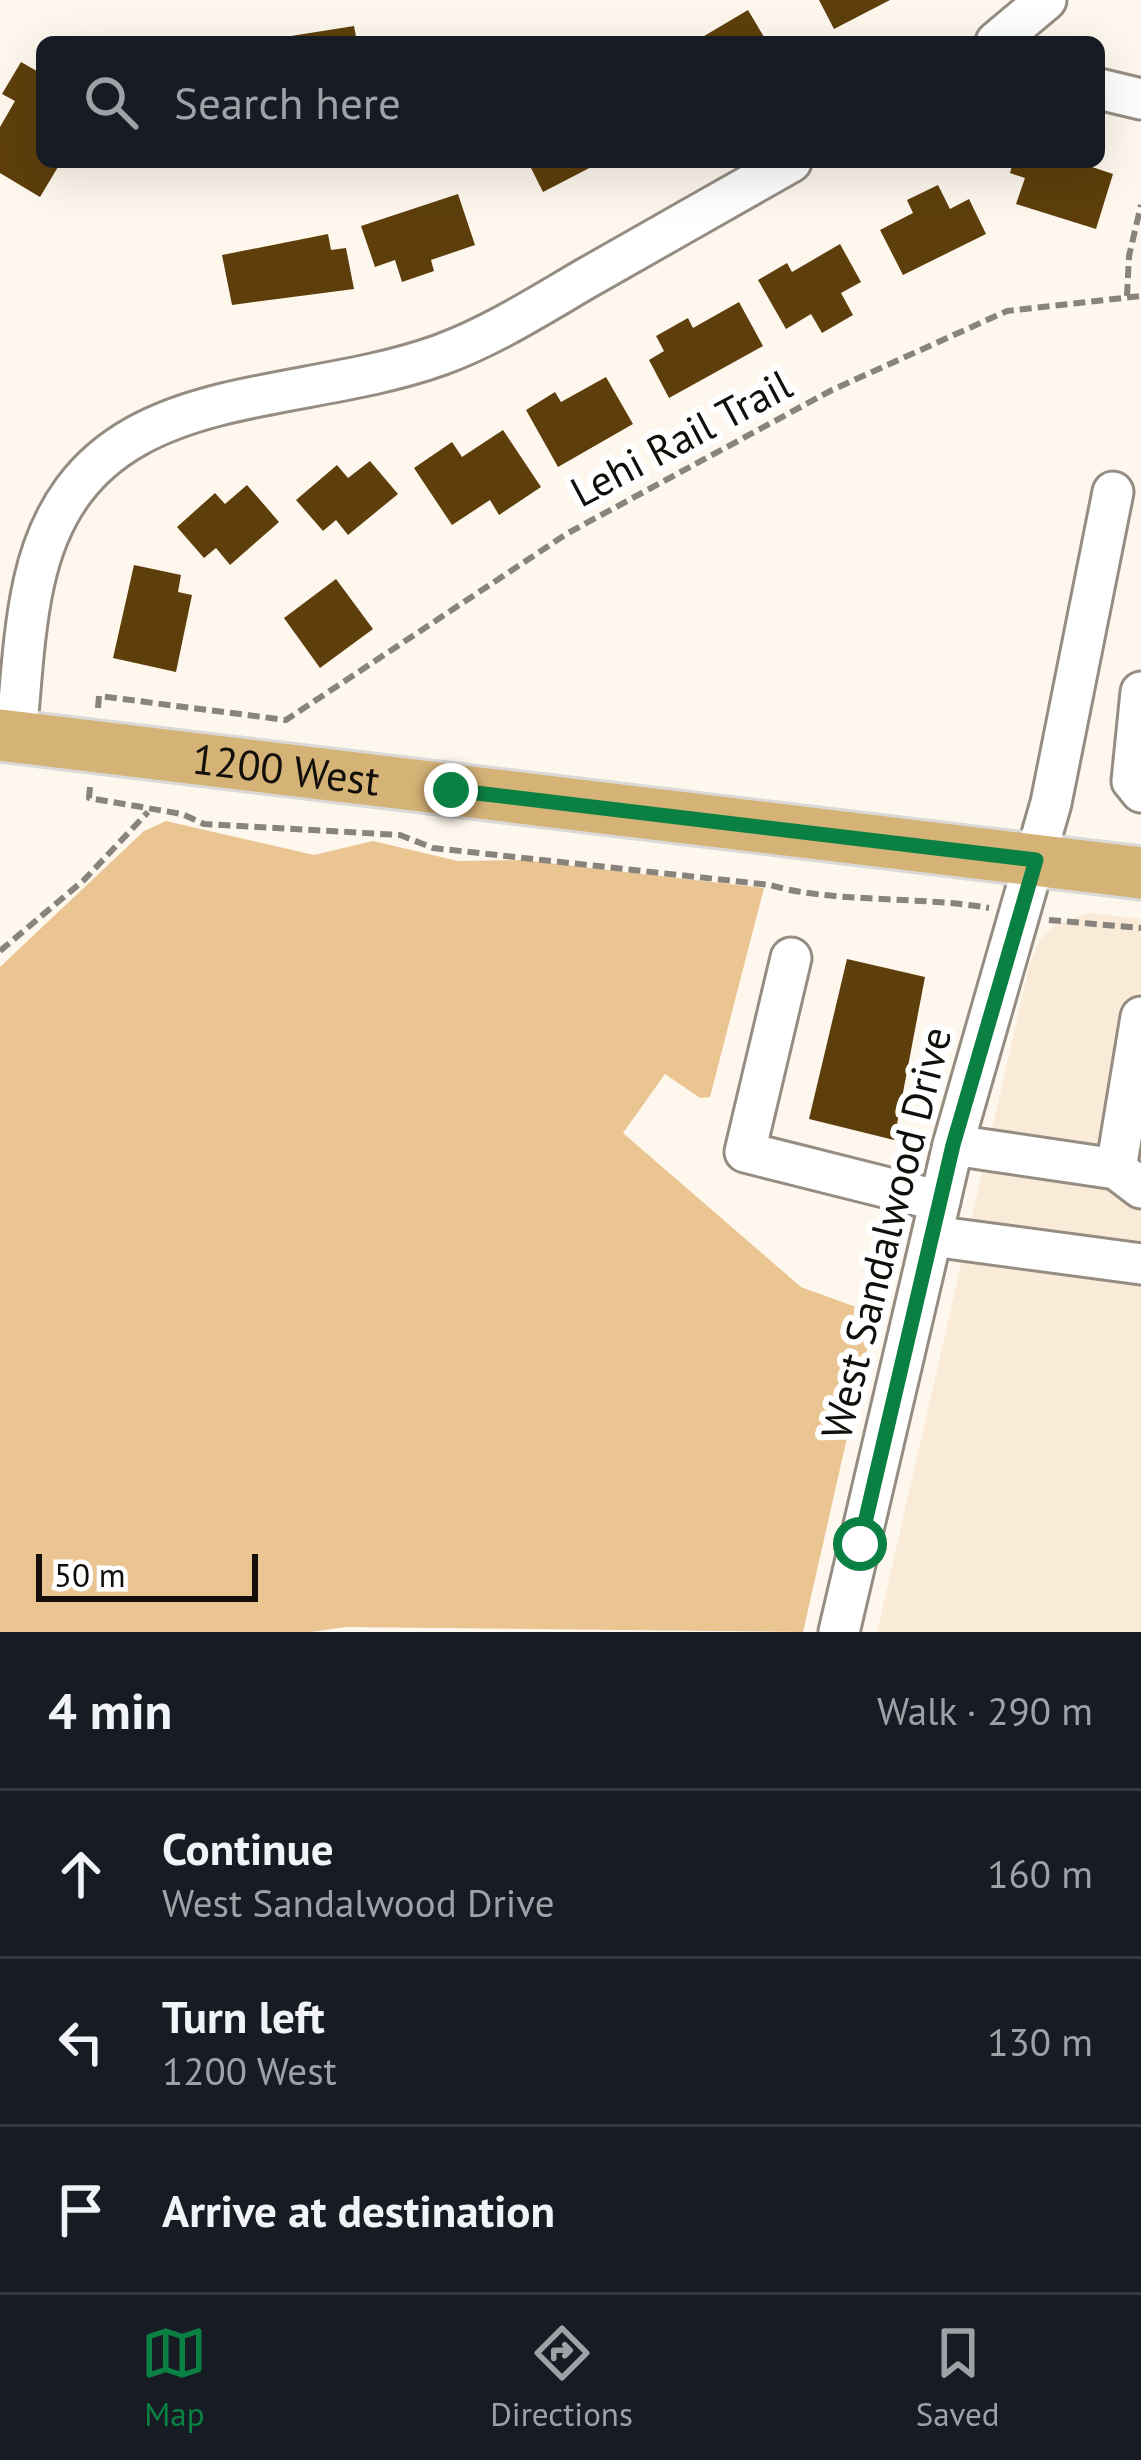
<!DOCTYPE html>
<meta charset="utf-8">
<style>
body{margin:0;font-family:"PT Sans",sans-serif;background:#20242c;color:#f1f3f6}
.scale{position:absolute;left:36px;bottom:30px;width:222px;box-sizing:border-box;padding-left:12px;border:6px solid #120f0b;border-top:0;font-size:33px;line-height:42px;white-space:nowrap;color:#120f0b;-webkit-text-stroke:9px #fff;paint-order:stroke}
.stop{position:absolute;width:36px;height:36px;margin:-27px;border:9px solid #0b8043;border-radius:50%;background:#fff}
.stop.end{background:#0b8043;border-color:#fff;box-shadow:0 3px 12px #0008}
.list{margin:0;padding:0;list-style:none}
h2{display:flex;justify-content:space-between;align-items:center;height:156px;margin:0;padding:0 48px;font-size:51px}
h2 small{font-size:39px;font-weight:400;color:#9ea1a6}
.list li{display:grid;grid-template-columns:78px 1fr auto;gap:36px;align-items:center;box-sizing:border-box;height:168px;padding:0 48px;border-top:3px solid #363941}
.list b{display:block;font-size:45px;white-space:nowrap}
.list p{margin:0;font-size:39px;white-space:nowrap;color:#9ea1a6}
.list em{font-size:39px;font-style:normal;color:#9ea1a6}
.icon{flex:none;width:66px;height:66px;fill:none;stroke:currentColor;stroke-width:2;stroke-linecap:round;stroke-linejoin:round}
.map{position:relative;flex:none;width:1141px;height:1632px;overflow:hidden}
.search{position:absolute;background:#171b24;box-shadow:0 12px 48px #0002;left:36px;right:36px;top:36px;height:132px;display:flex;align-items:center;gap:30px;box-sizing:border-box;padding:0 42px;border-radius:18px;color:#9ea1a6;font-size:45px}
.sheet{height:660px;background:#171b24}
nav{display:flex;justify-content:space-around;align-items:center;box-sizing:border-box;height:168px;border-top:3px solid #363941;background:#171b24;font-size:33px;color:#9ea1a6}
nav a{display:grid;justify-items:center;gap:6px}
nav .on{color:#0b8043}
.map>svg:first-child{display:block}
</style>
<div class="map">
<svg width="1141" height="1632" viewBox="0 0 1141 1632">
<rect width="100%" height="100%" fill="#fef7ed"/>
<path fill="#f9ebd8" d="M1090,913L1141,919V1632H877L1030,963L1040,939L1055,925Z"/>
<path fill="#ebc591" d="M166,821L314,855L373,841L458,861L522,860L764,888L710,1097L700,1098L665,1074L623,1133L801,1287L875,1314L803,1632L345,1627L312,1632H0V967L144,831Z"/>
<g fill="#5e3f0b">
<path d="M819,0H890L834,29Z"/>
<path d="M748,10L767,42H694Z"/>
<path d="M354,26L357,42H292L291,36Z"/>
<path d="M21,62L42,74V162H61L40,197L0,173V127L15,101L2,94Z"/>
<path d="M528,162H601L543,192Z"/>
<path d="M1013,162H1077L1113,174L1096,229L1016,204L1025,178L1010,173Z"/>
<path d="M938,185L950,209L969,199L986,234L903,275L880,230L913,213L907,200Z"/>
<path d="M458,194L475,245L431,260L434,271L402,282L395,260L375,267L361,226Z"/>
<path d="M328,234L331,250L346,248L354,289L232,305L222,255Z"/>
<path d="M840,244L861,282L841,293L853,315L822,333L811,314L786,329L758,280L787,263L792,272Z"/>
<path d="M739,302L763,346L669,398L649,360L664,351L656,336L688,318L693,328Z"/>
<path d="M606,377L633,424L558,467L526,410L555,392L561,402Z"/>
<path d="M503,430L541,487L499,515L490,500L452,525L414,468L452,442L462,457Z"/>
<path d="M370,461L398,494L348,535L336,520L323,531L296,500L337,465L348,478Z"/>
<path d="M247,485L279,522L230,565L216,548L204,558L177,527L215,493L225,504Z"/>
<path d="M134,565L181,575L178,592L192,595L176,672L113,658Z"/>
<path d="M336,579L373,629L320,668L284,618Z"/>
<path d="M847,959L925,977L894,1140L809,1119Z"/>
</g>
<g fill="none" stroke-linecap="round" stroke-linejoin="round">
<defs>
<g id="minor">
<path d="M996,42L1046,0"/>
<path d="M1099,89L1141,99"/>
<path d="M1141,692L1132,781L1141,792"/>
<path d="M16,736C21,686 23,632 34,582C80,374 281,412 440,355C490,337 539,306 585,279C654,240 722,201 791,162"/>
<path d="M791,958L745,1152L940,1201"/>
<path d="M953,1145L1116,1169L1141,1188"/>
<path d="M1116,1169L1141,1017"/>
<path d="M932,1236L1141,1264"/>
<path d="M839,1632L953,1145L1051,803L1113,492"/>
</g>
<g id="major">
<path id="s1" d="M0,735L1141,873"/>
</g>
</defs>
<use href="#minor" stroke="#958d82" stroke-width="45"/>
<use href="#major" stroke="#d9d9d8" stroke-width="57"/>
<g stroke="#88837c" stroke-width="6" stroke-dasharray="12 6" stroke-linecap="butt">
<path d="M1127,296L1129,256L1141,205"/>
<path d="M98,708L99,696L286,720L568,533L832,390L1007,311L1141,296"/>
<path d="M90,787L89,798L182,814L204,824L400,835L433,848L770,885C829,903 922,896 989,908"/>
<path d="M1049,920L1141,928"/>
<path d="M0,951L84,880L148,812"/>
</g>
<use href="#minor" stroke="#fff" stroke-width="39"/>
<use href="#major" stroke="#d5b276" stroke-width="51"/>
</g>
<g fill="none" stroke-linecap="round" stroke-linejoin="round">
<path stroke="#0b8043" stroke-width="15" d="M451,790L1036,860L953,1145L860,1544"/>
</g>
<g text-anchor="middle" stroke-width="12" stroke-linejoin="round" paint-order="stroke">
<g font-size="42" fill="#120f0b" stroke="#fff">
<text transform="translate(681 438) rotate(-28)" y="15">Lehi Rail Trail</text>
<text dy="15" stroke="none"><textPath href="#s1" startOffset="288">1200 West</textPath></text>
<text transform="translate(886 1233) rotate(-76)" y="15">West Sandalwood Drive</text>
</g>
</g>
</svg>
<div class="scale">50 m</div>
<div class="stop" style="left:860px;top:1544px"></div>
<div class="stop end" style="left:451px;top:790px"></div>
<div class="search"><svg class="icon" aria-label="search" viewBox="0 0 24 24"><circle cx="10" cy="10" r="6"/><path d="M15 15l6 6"/></svg>Search here</div>
</div>
<section class="sheet">
<h2>4 min<small>Walk · 290 m</small></h2>
<ul class="list">
<li><svg class="icon" aria-label="ahead" viewBox="0 0 24 24"><path d="M12 20V5M6 11l6-6 6 6"/></svg><div><b>Continue</b><p>West Sandalwood Drive</p></div><em>160 m</em></li>
<li><svg class="icon" aria-label="left" viewBox="0 0 24 24"><path d="M17 20v-9H6M10 6l-5 5 5 5"/></svg><div><b>Turn left</b><p>1200 West</p></div><em>130 m</em></li>
<li><svg class="icon" aria-label="arrive" viewBox="0 0 24 24"><path d="M6 21V4h12l-3 4 3 4H6"/></svg><div><b>Arrive at destination</b></div></li>
</ul>
</section>
<nav>
<a class="on"><svg class="icon" aria-label="map" viewBox="0 0 24 24"><path d="M3 6l6-2 6 2 6-2v14l-6 2-6-2-6 2zM9 4v14M15 6v14"/></svg>Map</a>
<a><svg class="icon" aria-label="directions" viewBox="0 0 24 24"><path d="M12 3l9 9-9 9-9-9zM9 14v-3h6M13 9l2 2-2 2"/></svg>Directions</a>
<a><svg class="icon" aria-label="saved" viewBox="0 0 24 24"><path d="M7 4h10v16l-5-4-5 4z"/></svg>Saved</a>
</nav>
